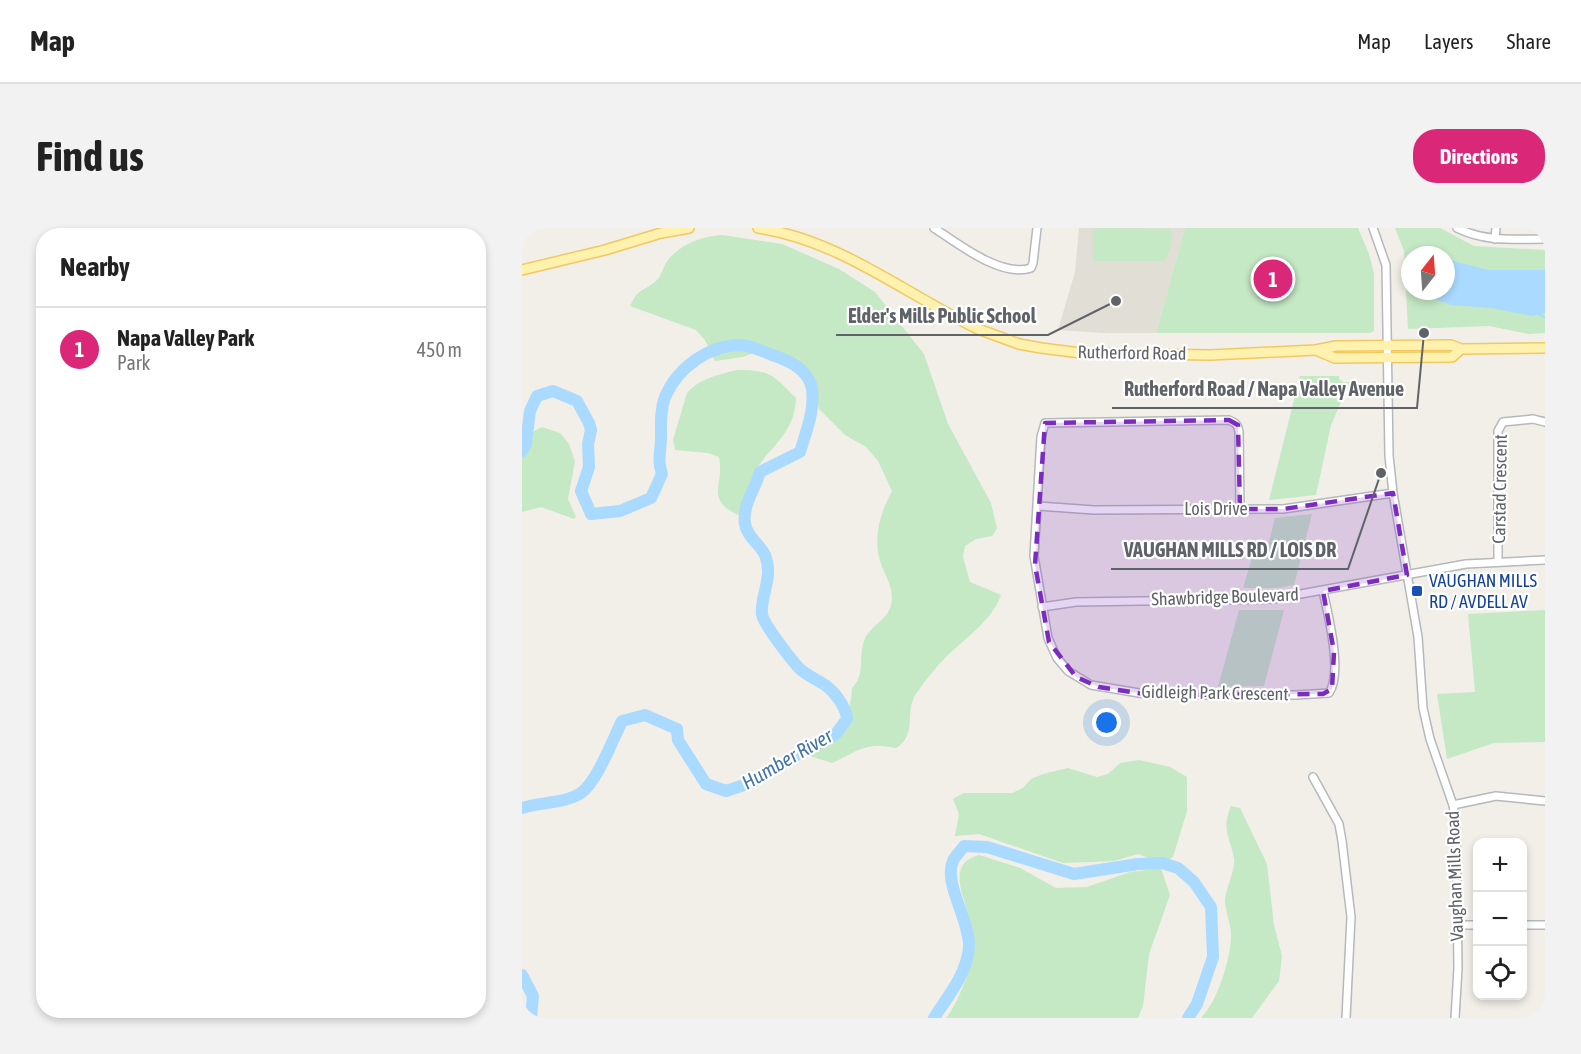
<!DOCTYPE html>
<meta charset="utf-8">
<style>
body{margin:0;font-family:"Asap Condensed",sans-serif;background:#f2f2f2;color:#222}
.controls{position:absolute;right:18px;bottom:18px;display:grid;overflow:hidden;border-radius:12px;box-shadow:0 3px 9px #0003}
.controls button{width:54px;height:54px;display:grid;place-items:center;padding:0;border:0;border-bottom:2px solid #e0e0e0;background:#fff;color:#222;font:30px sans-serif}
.compass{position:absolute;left:879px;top:18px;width:54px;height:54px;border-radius:50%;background:#fff;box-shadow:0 3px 9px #0003;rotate:17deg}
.you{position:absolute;left:585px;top:495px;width:21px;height:21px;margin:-15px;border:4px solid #fff;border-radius:50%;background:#1a73e8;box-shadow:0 0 0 9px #1a73e833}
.badge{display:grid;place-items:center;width:39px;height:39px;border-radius:50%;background:#db2777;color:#fff;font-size:20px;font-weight:700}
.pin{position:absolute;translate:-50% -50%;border:3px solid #fff;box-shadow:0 2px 6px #0006}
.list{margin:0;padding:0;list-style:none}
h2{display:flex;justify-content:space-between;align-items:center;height:78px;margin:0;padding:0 24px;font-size:26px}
h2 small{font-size:20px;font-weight:400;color:#767676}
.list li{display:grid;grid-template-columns:39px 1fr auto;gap:18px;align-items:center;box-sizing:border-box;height:84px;padding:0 24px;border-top:2px solid #e0e0e0}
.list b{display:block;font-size:22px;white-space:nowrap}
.list p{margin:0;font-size:20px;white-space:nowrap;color:#767676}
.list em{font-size:20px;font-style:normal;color:#767676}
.icon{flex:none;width:33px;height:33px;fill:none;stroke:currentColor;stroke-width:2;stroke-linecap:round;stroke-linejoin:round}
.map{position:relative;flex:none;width:1023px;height:790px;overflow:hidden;border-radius:24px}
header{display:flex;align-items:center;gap:36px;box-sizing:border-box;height:84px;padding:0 30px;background:#fff;border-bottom:2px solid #e0e0e0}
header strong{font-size:28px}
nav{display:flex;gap:33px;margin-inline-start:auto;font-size:21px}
.intro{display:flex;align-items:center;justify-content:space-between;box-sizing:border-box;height:144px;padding:0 36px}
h1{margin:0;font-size:42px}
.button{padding:15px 27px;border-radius:24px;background:#db2777;color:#fff;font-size:21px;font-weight:700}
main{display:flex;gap:36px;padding:0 36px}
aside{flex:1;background:#fff;border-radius:24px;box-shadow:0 3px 9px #0003}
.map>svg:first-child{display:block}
</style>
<header>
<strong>Map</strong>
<nav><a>Map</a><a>Layers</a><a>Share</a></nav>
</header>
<div class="intro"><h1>Find us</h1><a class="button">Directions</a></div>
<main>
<aside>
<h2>Nearby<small></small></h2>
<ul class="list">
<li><span class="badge">1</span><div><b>Napa Valley Park</b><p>Park</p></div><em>450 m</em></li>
</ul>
</aside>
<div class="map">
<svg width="1023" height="790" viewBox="0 0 1023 790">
<rect width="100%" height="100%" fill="#f1efe8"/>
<path fill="#e1ded6" d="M557,0H663L634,105H580L536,102L553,44Z"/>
<g fill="#c5e8c5" fill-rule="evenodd">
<path d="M580,0L649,1C649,12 650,23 642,33H571V1Z"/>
<path d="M663,0H836L847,26L852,46V103L848,105H634Z"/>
<path d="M873,0H918L952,18L1023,22V105L1006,106L967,98L886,101L882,23ZM888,27H924V63H888Z"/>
<path d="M200,7L260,16L317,41L353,64L402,126L426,196L469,275L475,300L470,308L454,311L443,318L441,329L448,354L479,367C470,393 443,410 424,429C413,440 403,453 394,466C382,483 396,507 374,520C344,514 337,522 310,535L288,528C311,506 329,494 330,460C344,446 336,430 342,413C347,398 365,393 369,377C373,361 363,348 358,333C351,309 358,285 370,263L356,233L344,219L323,207L297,181L295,171L278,139L266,127L244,120L221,129L193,133L183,112L174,102L108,78C118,58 120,65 134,53C140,48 141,38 146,32C160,15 179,9 200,7Z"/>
<path d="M214,142C248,142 250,146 274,170C273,209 243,220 229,251C224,262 222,276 219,288C181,272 203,258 197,229L186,225L153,222L151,212L165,165C178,150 197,147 214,142Z"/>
<path d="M778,148H817V151L821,154H828L809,197L794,267L747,272Z"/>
<path d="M20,199L38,205L47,216L53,233L46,271L54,289L52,291L19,279L0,284V222L9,205Z"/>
<path d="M790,286L772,357L754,360H721L731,327L744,326L753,290Z"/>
<path d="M717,382H762L742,458L696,459Z"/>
<path d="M1023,382V514L972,515L925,531L915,466L953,464L946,386Z"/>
<path d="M617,532L648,539L665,549V583L651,629L642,635L616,626L592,633L541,635L457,606L433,608L437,586L431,571L442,565H490L501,560L509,551L521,546L546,540L575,549L586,546L598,535Z"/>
<path d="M709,578L718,580L745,636L752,697L760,728L757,753L730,790H679C696,773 710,728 709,704C708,693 703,683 703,672C704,659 713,644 712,631C708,608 699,602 709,578Z"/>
<path d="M457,627L498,640L534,660L565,659L608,644L639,640L648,667L627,726L621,778L616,790H424C436,776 452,735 451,717C451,707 449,694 446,685C440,664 426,635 457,627Z"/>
</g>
<path fill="#aadaff" d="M924,31L966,42H1023V85L1010,88L969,80L929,77L913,71L907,63H924Z"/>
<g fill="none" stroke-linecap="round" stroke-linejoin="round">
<path stroke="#aadaff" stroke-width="2" d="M1017,86L1023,90"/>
<g stroke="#aadaff" stroke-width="12">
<path d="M0,223L4,216L8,183L15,168L31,163L55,173L67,195L69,202L66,216L67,239L59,263L69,286L98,283L129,270L140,246C135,231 139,224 139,209C139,196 138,182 143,169C156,139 187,117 219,117C229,118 241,123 250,127C266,132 287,142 290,161C293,182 284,204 278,224L238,244C233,261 220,278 223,296C225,309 238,316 243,327C252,349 238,368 240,386C241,396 269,431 276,439C283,447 295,451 303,457C313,464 324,479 325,491L313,507L273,528L231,554L204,563L184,556L156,512L155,501L123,487L100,493C91,511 75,554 59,565C42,576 18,574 0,580"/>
<path d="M0,747L11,768L9,790"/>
<path d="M412,790C426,768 445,746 447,719C448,692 421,655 431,633C433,628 439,623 442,618L465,619L552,646L616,636L640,635L656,640L672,654L689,679L691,729L675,776L666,790"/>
</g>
<defs>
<g id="minor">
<path d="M412,0C436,16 480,50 509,40L511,35L515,0"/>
<path d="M851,0L864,37L867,228L871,265L896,409L901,480L908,511L931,577L934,595L936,740L933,790"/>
<path d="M935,0C963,14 992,11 1023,11"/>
<path d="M973,11L974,0"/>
<path d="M516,278L572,282L761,281L871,265"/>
<path d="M718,281L717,204C716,197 714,195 707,192L523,195L519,209L512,328L526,410L535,430L546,443L569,457L629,467H774L807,465C821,445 806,386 801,363"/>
<path d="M976,334V203L981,194L1011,191L1023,194"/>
<path d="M520,379L554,374L751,371L944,336L1023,332"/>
<path d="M791,549L817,596L820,613L829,689L824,790"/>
<path d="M931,577L974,568L1023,573"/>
<path d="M936,697H956"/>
<path d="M1000,697H1023"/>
</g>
<g id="major">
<path d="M236,0C318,12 383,66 456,101L497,116L519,120L559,125L689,127L794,122L814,118L929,117L939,121L1023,120"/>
<path d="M0,42L83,22L139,5L167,0"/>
<path d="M794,122L813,130L930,129L939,121"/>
</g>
</defs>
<use href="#minor" stroke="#b5b8bc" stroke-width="10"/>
<use href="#major" stroke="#f2c960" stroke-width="12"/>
<use href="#minor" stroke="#fff" stroke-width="7"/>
<use href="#major" stroke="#fff2af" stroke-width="9"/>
</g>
<path fill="#7b2cbf" fill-opacity="0.2" stroke="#7b2cbf" stroke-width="4.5" stroke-dasharray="12 8" stroke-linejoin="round" d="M707,192L716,197L718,281H761L871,265L885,347L801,363L812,424L810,461L801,466L629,467L577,459L554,449L527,414L513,337L523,195Z"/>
<rect fill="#1a4fb4" stroke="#fff" stroke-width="2" x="889" y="357" width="12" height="12" rx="3"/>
<g text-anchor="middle" stroke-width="4.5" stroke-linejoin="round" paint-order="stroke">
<g font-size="18" fill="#5f6368" stroke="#fff">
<text transform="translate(610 125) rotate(1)" y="6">Rutherford Road</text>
<text transform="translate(978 261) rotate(-89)" y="6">Carstad Crescent</text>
<text x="694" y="287">Lois Drive</text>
<text transform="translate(703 369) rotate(-2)" y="6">Shawbridge Boulevard</text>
<text transform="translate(693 465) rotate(1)" y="6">Gidleigh Park Crescent</text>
<text transform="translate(933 648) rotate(-92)" y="6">Vaughan Mills Road</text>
</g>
<g font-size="18" fill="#164399" stroke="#fff" text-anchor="start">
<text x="907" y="359">VAUGHAN MILLS<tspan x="907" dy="21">RD / AVDELL AV</tspan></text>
</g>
<g font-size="20" font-style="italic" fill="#4174aa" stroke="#fff">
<text transform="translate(265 531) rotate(-30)" y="7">Humber River</text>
</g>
</g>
<path fill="none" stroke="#5f6368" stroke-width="2" d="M594 73L526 107H314M902 105L895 180H590M859 245L826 341H589"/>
<g fill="#5f6368" stroke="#fff" stroke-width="2">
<circle cx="594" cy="73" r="6"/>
<circle cx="902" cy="105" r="6"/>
<circle cx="859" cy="245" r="6"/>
</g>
<g font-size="20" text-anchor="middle" font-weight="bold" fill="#5f6368" stroke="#fff" stroke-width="4.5" stroke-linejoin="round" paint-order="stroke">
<text x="420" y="95">Elder's Mills Public School</text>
<text x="742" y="168">Rutherford Road / Napa Valley Avenue</text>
<text x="708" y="329">VAUGHAN MILLS RD / LOIS DR</text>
</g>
</svg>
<div class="controls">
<button>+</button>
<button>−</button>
<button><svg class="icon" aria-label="locate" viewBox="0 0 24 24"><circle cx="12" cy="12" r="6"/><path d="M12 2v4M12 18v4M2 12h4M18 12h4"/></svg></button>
</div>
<svg class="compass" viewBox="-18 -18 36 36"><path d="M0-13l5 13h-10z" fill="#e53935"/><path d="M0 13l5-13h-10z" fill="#767676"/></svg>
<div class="you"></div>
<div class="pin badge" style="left:751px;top:51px">1</div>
</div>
</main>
